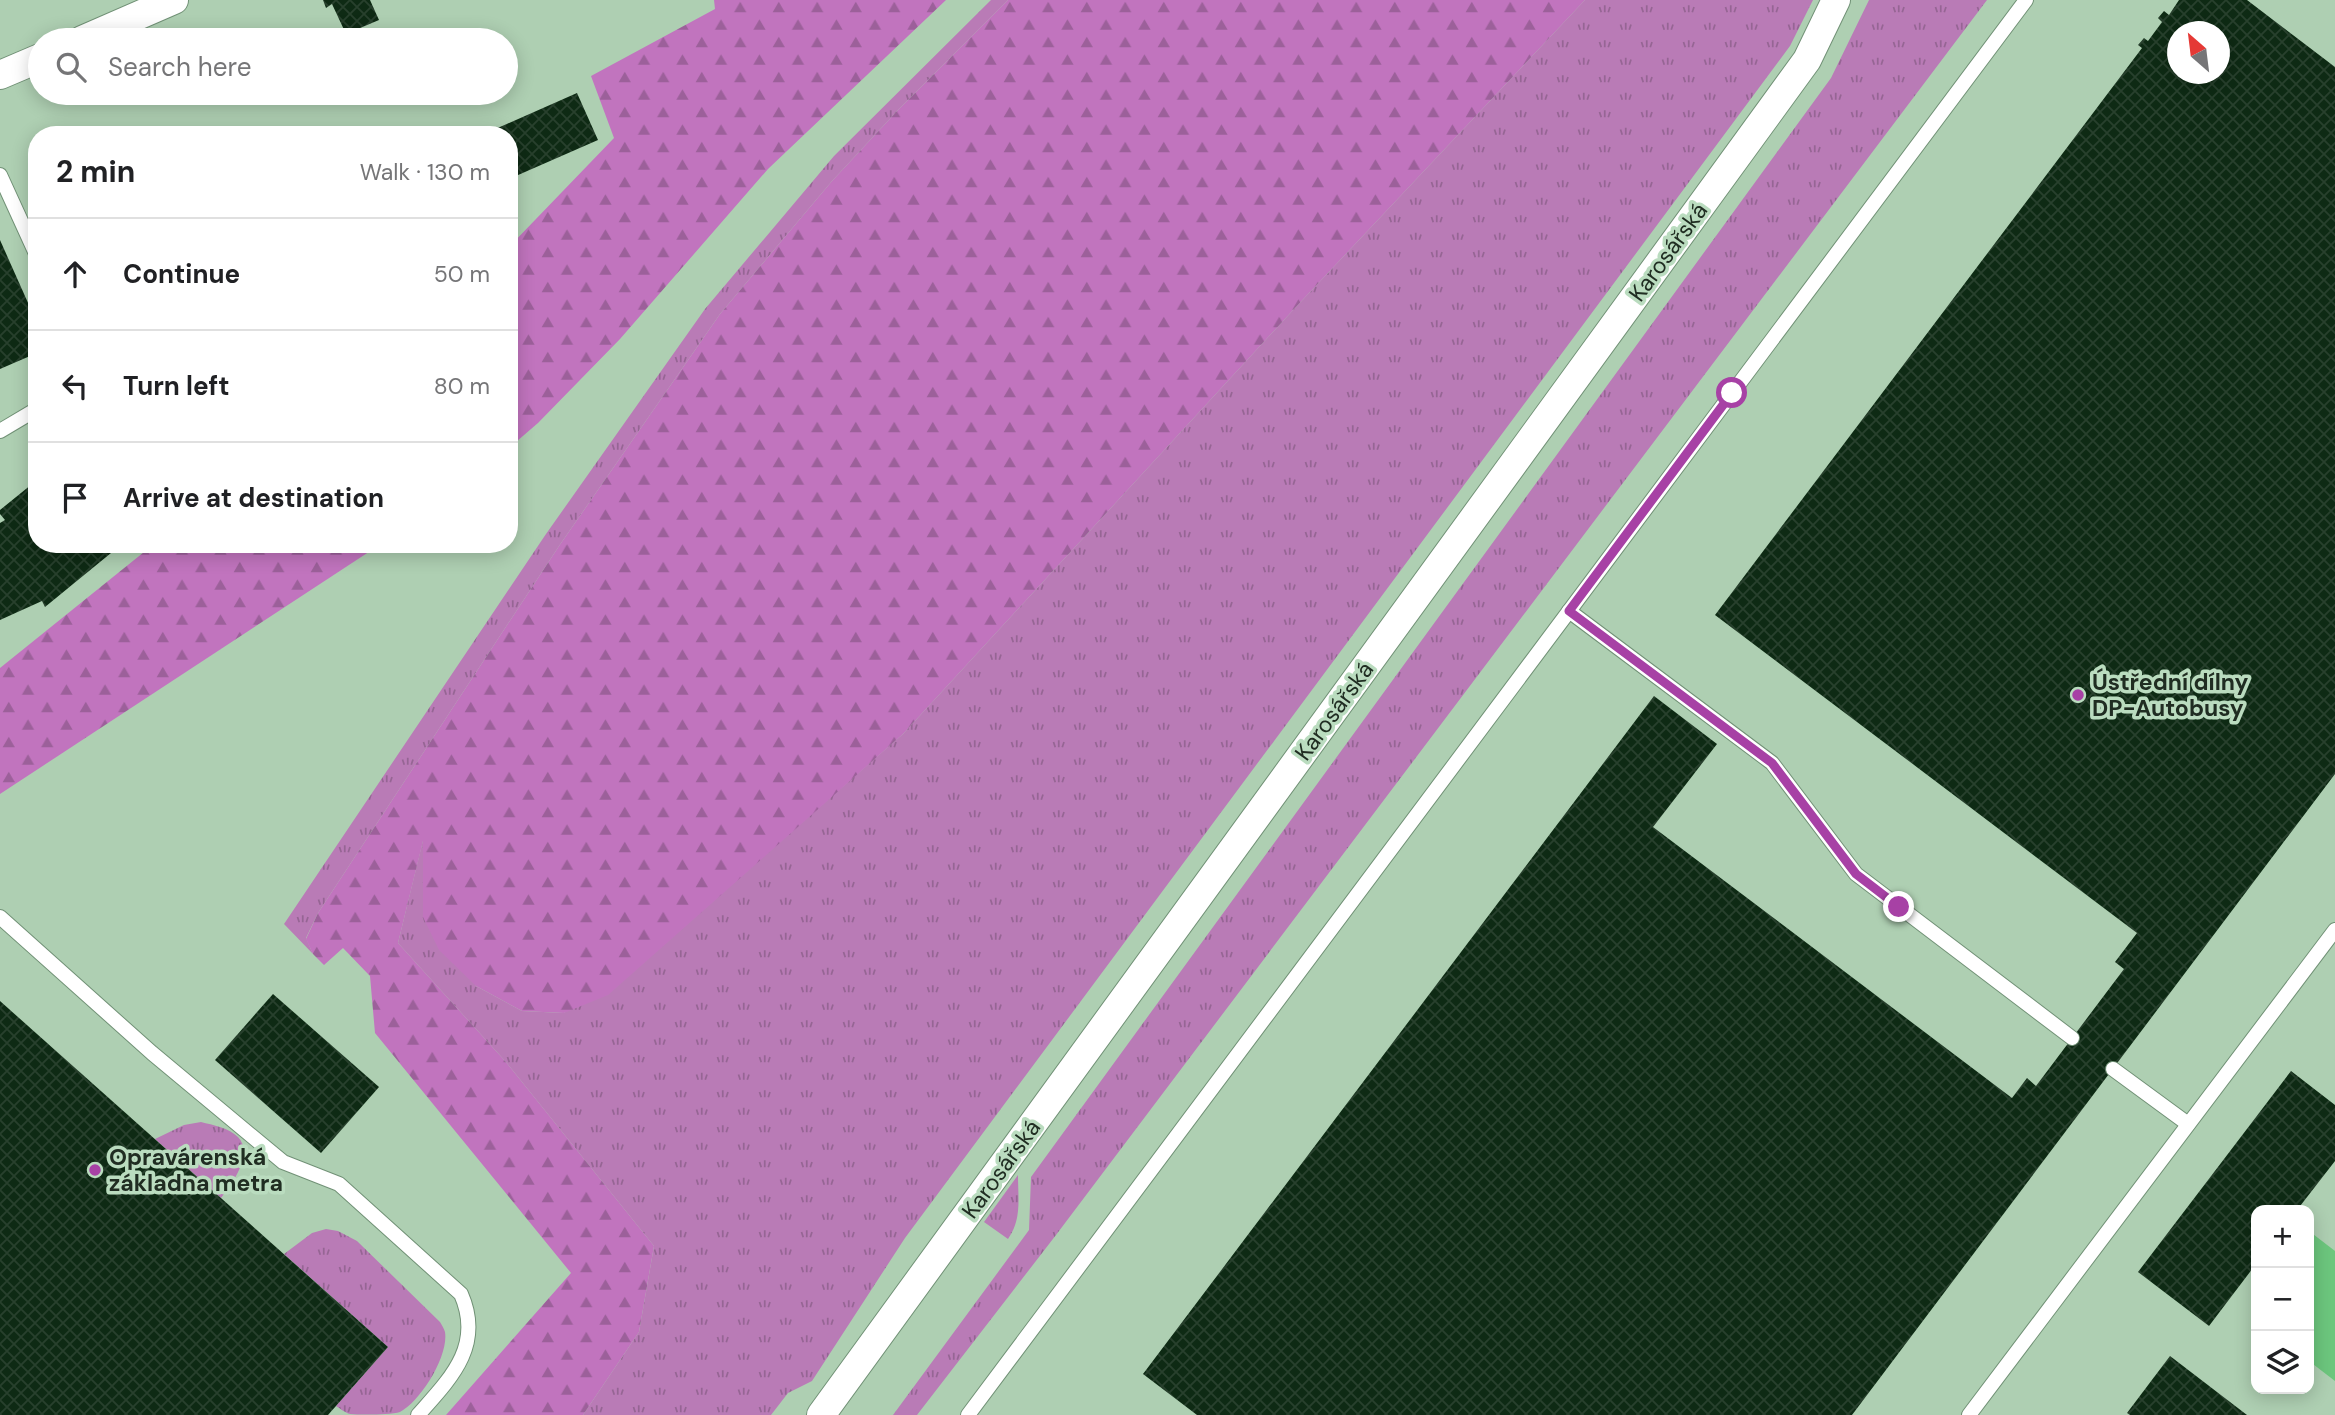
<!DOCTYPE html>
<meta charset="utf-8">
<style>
body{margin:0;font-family:"DM Sans",sans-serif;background:#f2f2f2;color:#202124}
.controls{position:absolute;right:21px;bottom:21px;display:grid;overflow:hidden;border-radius:14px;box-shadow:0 4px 18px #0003}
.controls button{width:63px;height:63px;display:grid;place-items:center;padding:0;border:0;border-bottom:2px solid #e0e0e0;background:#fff;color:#202124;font:35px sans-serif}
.compass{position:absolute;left:2167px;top:21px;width:63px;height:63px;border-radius:50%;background:#fff;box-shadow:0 4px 18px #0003;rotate:332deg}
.stop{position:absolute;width:21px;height:21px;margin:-16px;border:5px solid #a741a5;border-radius:50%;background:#fff}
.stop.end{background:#a741a5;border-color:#fff;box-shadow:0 2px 7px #0008}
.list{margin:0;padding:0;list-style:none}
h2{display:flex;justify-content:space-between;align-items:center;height:91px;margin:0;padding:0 28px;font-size:30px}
h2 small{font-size:23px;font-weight:400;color:#757577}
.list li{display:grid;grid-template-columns:46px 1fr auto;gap:21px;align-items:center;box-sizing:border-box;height:112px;padding:0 28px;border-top:2px solid #e0e0e0}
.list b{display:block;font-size:26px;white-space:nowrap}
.list em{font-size:23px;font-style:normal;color:#757577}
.icon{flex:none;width:38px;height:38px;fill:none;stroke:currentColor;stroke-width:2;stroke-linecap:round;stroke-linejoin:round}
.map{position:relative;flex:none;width:2335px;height:1415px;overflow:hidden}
.search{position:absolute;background:#fff;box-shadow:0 4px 18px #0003;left:28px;top:28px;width:490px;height:77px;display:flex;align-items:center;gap:18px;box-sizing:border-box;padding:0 24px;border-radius:38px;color:#757577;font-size:26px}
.panel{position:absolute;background:#fff;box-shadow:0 4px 18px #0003;left:28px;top:126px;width:490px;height:427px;border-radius:28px}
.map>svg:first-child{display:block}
</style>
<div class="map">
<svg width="2335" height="1415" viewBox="0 0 2335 1415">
<defs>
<pattern id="grass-tufts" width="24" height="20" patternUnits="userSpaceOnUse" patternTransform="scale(1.75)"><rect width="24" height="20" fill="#b97bb6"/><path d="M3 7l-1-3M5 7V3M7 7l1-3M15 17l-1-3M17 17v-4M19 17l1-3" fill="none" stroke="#966594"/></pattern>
<pattern id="forest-firs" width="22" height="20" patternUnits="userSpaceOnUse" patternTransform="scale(1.75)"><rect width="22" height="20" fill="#c174be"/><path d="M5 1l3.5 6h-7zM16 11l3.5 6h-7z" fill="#9c609a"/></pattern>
<pattern id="building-cross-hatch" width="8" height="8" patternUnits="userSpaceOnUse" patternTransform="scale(1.75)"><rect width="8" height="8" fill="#0e2a14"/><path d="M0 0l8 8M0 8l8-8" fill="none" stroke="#28402d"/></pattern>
</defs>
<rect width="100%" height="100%" fill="#aecfb2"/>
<g fill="url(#grass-tufts)">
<path d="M991,0H1008L899,109L832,181L720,314L559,546L318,913L306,938L313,954L284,924L546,534L705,309L834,156Z"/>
<path d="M1585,0H1813L1790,46L905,1238L812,1381L788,1393L771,1415H583L639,1332L654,1246L506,1062L398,943L424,836L476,986L522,1011L564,1013L760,859L903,734L1295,308Z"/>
<path d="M1869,0H1987L1056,1235L917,1415H893L1029,1230L1031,1177L1831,78Z"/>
<path d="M201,1122C213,1125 229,1128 238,1137C254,1153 232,1185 221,1198L155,1139L184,1125Z"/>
<path d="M1018,1175C1018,1199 1022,1219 1008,1239L984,1222Z"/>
<path d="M326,1229L338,1231L357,1241L440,1322C442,1325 444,1329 445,1332C449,1356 420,1402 400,1412C390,1415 360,1415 350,1414C345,1413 340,1408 336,1406L388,1347L284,1254L312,1233Z"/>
</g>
<g fill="url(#forest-firs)">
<path d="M714,0H946L768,169L620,339L538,423L509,448V247L614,138L591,76L715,9Z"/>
<path d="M1008,0H1585L1295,308L903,734L608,995L564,1013L522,1011L476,986L439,950L423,917V841L398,943L506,1062L654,1246L639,1332L583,1415H446L571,1273L375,1033L370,976L343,948L324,965L313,954L306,939L318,913L559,546L720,314L832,181L899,109Z"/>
<path d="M154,544H381L0,794V668Z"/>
</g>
<path fill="#6cc67d" d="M2309,1231L2335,1251V1381L2309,1361Z"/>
<g fill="url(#building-cross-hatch)" fill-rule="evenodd">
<path d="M323,0H370L379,20L346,34L332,4L326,8Z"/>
<path d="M2179,0H2247L2335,67V774L1852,1415H1197L1143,1374L1654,696L1717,744L1653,827L2012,1098L2027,1078L2036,1086L2124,969L2115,962L2137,933L1715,615L2142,48L2138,45L2144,38L2148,41L2162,22L2158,18L2164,11L2169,15ZM2178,32H2220V74H2178Z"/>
<path d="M577,93L598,140L509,179V135H482Z"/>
<path d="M0,240L37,323V353L0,369Z"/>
<path d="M37,480V544H122L45,607L42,601L0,620V523L5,520L0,514V510Z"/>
<path d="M273,994L379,1087L321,1153L215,1060Z"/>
<path d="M0,1001L388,1347L328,1415H0Z"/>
<path d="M2291,1071L2335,1105V1161L2297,1210H2256V1264L2209,1326L2138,1272Z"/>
<path d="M2170,1356L2247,1415H2130L2127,1413Z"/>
</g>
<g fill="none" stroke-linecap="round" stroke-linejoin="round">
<defs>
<g id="lane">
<path d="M0,175L37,256"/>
<path d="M0,431L37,409"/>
<path d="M1569,611L1772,763L1856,874L2072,1038"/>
<path d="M0,917L152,1053L283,1162L339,1184L461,1294C484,1346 450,1379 418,1415"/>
<path d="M2113,1069L2188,1124"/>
<path d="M968,1415L2026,0"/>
<path d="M1969,1415L2335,930"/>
</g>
<g id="street">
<path d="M82,40L174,0"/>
<path d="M0,75L40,58"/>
<path d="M821,1415L1807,60L1836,0"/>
</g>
</defs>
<use href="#lane" stroke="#719176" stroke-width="16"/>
<use href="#street" stroke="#719176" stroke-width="30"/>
<use href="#lane" stroke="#fff" stroke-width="14"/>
<use href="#street" stroke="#fff" stroke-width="28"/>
</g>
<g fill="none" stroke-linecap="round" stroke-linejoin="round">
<path stroke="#a741a5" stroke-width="9" d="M1732,393L1569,611L1772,763L1856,874L1899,907"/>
</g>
<g fill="#a741a5" stroke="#badcbf" stroke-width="2.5">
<circle cx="2078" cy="695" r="7"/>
<circle cx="95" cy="1170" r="7"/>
</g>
<g text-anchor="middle" stroke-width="7" stroke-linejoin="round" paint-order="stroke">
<g font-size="23" fill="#202d22" stroke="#badcbf">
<text transform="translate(1668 252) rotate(-54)" y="8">Karosářská</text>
<text transform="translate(1334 711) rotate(-54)" y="8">Karosářská</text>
<text transform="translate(1001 1169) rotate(-54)" y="8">Karosářská</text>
</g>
<g font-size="23" font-weight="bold" fill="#202d22" stroke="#badcbf" text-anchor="start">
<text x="2092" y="690">Ústřední dílny<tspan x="2092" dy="26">DP-Autobusy</tspan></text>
<text x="109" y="1165">Opravárenská<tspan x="109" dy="26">základna metra</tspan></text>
</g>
</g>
</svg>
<div class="controls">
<button>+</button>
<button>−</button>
<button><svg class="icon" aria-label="layers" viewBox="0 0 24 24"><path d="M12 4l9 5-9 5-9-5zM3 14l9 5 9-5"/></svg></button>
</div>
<svg class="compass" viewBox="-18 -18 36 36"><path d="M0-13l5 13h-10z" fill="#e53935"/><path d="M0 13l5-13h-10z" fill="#757577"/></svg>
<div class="stop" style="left:1732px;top:393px"></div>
<div class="stop end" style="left:1899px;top:907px"></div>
<div class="search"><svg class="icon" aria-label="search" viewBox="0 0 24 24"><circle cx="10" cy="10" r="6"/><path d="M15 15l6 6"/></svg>Search here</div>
<section class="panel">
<h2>2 min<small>Walk · 130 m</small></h2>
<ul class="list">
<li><svg class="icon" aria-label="ahead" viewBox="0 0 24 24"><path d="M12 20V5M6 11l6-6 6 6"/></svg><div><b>Continue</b></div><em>50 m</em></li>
<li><svg class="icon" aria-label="left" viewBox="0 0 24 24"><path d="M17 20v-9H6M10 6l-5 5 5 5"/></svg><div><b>Turn left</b></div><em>80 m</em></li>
<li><svg class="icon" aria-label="arrive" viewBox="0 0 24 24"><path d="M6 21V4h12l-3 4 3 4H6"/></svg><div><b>Arrive at destination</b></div></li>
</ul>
</section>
</div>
